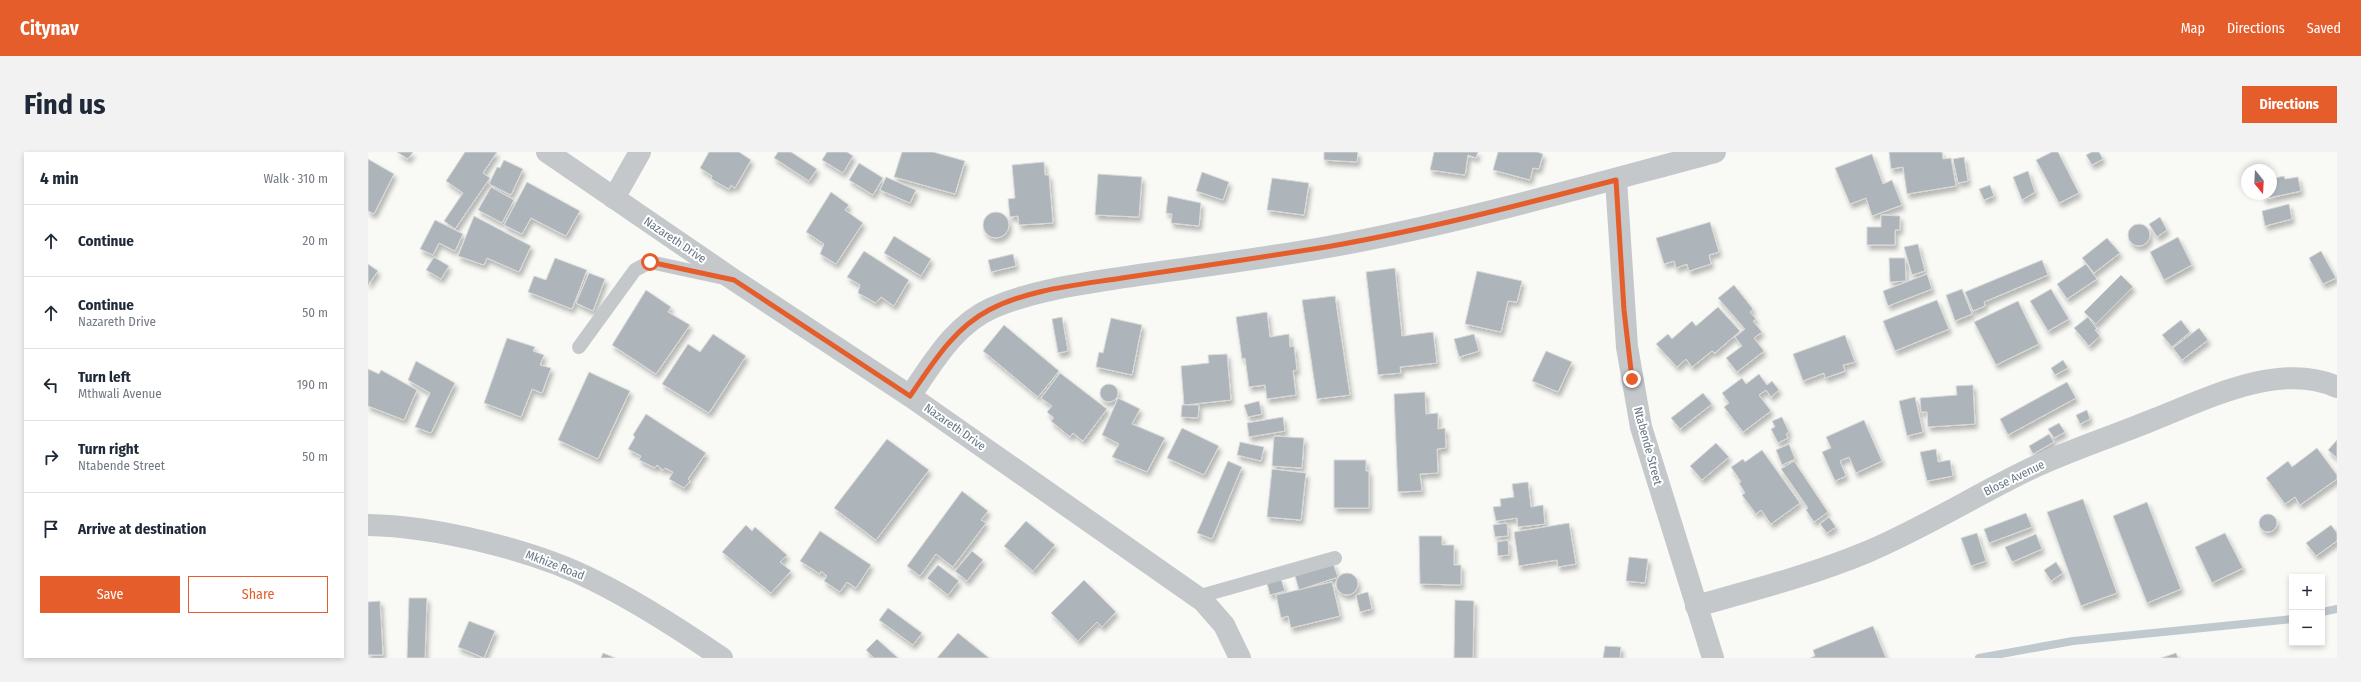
<!DOCTYPE html>
<meta charset="utf-8">
<style>
body{margin:0;font-family:"Fira Sans Condensed",sans-serif;background:#f2f2f3;color:#1f2937}
.controls{position:absolute;right:12px;bottom:12px;display:grid;overflow:hidden;border-radius:0px;box-shadow:0 2px 6px #0003}
.controls button{width:36px;height:36px;display:grid;place-items:center;padding:0;border:0;border-bottom:1px solid #e0e1e3;background:#fff;color:#1f2937;font:20px sans-serif}
.compass{position:absolute;left:1873px;top:12px;width:36px;height:36px;border-radius:50%;background:#fff;box-shadow:0 2px 6px #0003;rotate:162deg}
.stop{position:absolute;width:12px;height:12px;margin:-9px;border:3px solid #e55d2a;border-radius:50%;background:#fff}
.stop.end{background:#e55d2a;border-color:#fff;box-shadow:0 1px 4px #0008}
.list{margin:0;padding:0;list-style:none}
h2{display:flex;justify-content:space-between;align-items:center;height:52px;margin:0;padding:0 16px;font-size:17px}
h2 small{font-size:13px;font-weight:400;color:#747a83}
.list li{display:grid;grid-template-columns:26px 1fr auto;gap:12px;align-items:center;box-sizing:border-box;height:72px;padding:0 16px;border-top:1px solid #e0e1e3}
.list b{display:block;font-size:15px;white-space:nowrap}
.list p{margin:0;font-size:13px;white-space:nowrap;color:#747a83}
.list em{font-size:13px;font-style:normal;color:#747a83}
.actions{display:flex;gap:8px;padding:12px 16px}
.actions a{flex:1;padding:9px 0;border:1px solid #e55d2a;border-radius:0px;text-align:center;font-size:14px;color:#e55d2a}
.actions .main{background:#e55d2a;color:#fff}
.icon{flex:none;width:22px;height:22px;fill:none;stroke:currentColor;stroke-width:2;stroke-linecap:round;stroke-linejoin:round}
.map{position:relative;flex:none;width:1969px;height:506px;overflow:hidden;border-radius:0px}
header{display:flex;align-items:center;gap:24px;box-sizing:border-box;height:56px;padding:0 20px;background:#e55d2a;color:#fff}
header strong{font-size:19px}
nav{display:flex;gap:22px;margin-inline-start:auto;font-size:14px}
.intro{display:flex;align-items:center;justify-content:space-between;box-sizing:border-box;height:96px;padding:0 24px}
h1{margin:0;font-size:28px}
.button{padding:10px 18px;border-radius:0px;background:#e55d2a;color:#fff;font-size:14px;font-weight:700}
main{display:flex;gap:24px;padding:0 24px}
aside{flex:1;background:#fff;border-radius:0px;box-shadow:0 2px 6px #0003}
.map>svg:first-child{display:block}
</style>
<header>
<strong>Citynav</strong>
<nav><a>Map</a><a>Directions</a><a>Saved</a></nav>
</header>
<div class="intro"><h1>Find us</h1><a class="button">Directions</a></div>
<main>
<aside>
<h2>4 min<small>Walk · 310 m</small></h2>
<ul class="list">
<li><svg class="icon" aria-label="ahead" viewBox="0 0 24 24"><path d="M12 20V5M6 11l6-6 6 6"/></svg><div><b>Continue</b></div><em>20 m</em></li>
<li><svg class="icon" aria-label="ahead" viewBox="0 0 24 24"><path d="M12 20V5M6 11l6-6 6 6"/></svg><div><b>Continue</b><p>Nazareth Drive</p></div><em>50 m</em></li>
<li><svg class="icon" aria-label="left" viewBox="0 0 24 24"><path d="M17 20v-9H6M10 6l-5 5 5 5"/></svg><div><b>Turn left</b><p>Mthwali Avenue</p></div><em>190 m</em></li>
<li><svg class="icon" aria-label="right" viewBox="0 0 24 24"><path d="M7 20v-9h11M14 6l5 5-5 5"/></svg><div><b>Turn right</b><p>Ntabende Street</p></div><em>50 m</em></li>
<li><svg class="icon" aria-label="arrive" viewBox="0 0 24 24"><path d="M6 21V4h12l-3 4 3 4H6"/></svg><div><b>Arrive at destination</b></div></li>
</ul>
<div class="actions"><a class="main">Save</a><a>Share</a></div>
</aside>
<div class="map">
<svg width="1969" height="506" viewBox="0 0 1969 506">
<defs>
<filter id="shadow"><feDropShadow dx="2.5" dy="4.5" stdDeviation="2" flood-color="#0004"/></filter>
</defs>
<rect width="100%" height="100%" fill="#f9f9f6"/>
<g fill="none" stroke-linecap="round" stroke-linejoin="round">
<g stroke="#bfc9ce" stroke-width="8">
<path d="M1954,460L1969,457"/>
<path d="M1611,506L1705,489L1924,467"/>
</g>
</g>
<g fill="#adb5bb" stroke="#dadad8" filter="url(#shadow)">
<path d="M29,0H45L40,7Z"/>
<path d="M97,0H129L115,21L122,26L87,77L76,69L95,41L78,29Z"/>
<path d="M341,0H371L383,8L367,36L363,33L361,37L343,27L344,24L332,16Z"/>
<path d="M410,0H423L449,17L441,29L406,6Z"/>
<path d="M459,0H479L485,4L475,21L454,8Z"/>
<path d="M534,0H565L597,9L587,42L526,25Z"/>
<path d="M956,0H990L989,10L956,8Z"/>
<path d="M1066,0H1110L1108,6L1100,3L1097,23L1062,18Z"/>
<path d="M1130,0H1169L1175,2L1171,17L1165,16L1162,28L1125,18Z"/>
<path d="M1521,0H1574L1575,7L1583,6L1588,34L1539,42L1535,15L1523,17Z"/>
<path d="M1684,0H1690L1711,41L1691,51L1668,8Z"/>
<path d="M1724,0H1731L1735,7L1724,13L1718,3Z"/>
<path d="M1504,2L1515,32L1524,28L1534,53L1504,64L1498,46L1482,52L1467,16Z"/>
<path d="M1596,5L1600,29L1590,31L1585,7Z"/>
<path d="M0,7L26,22L6,62L0,59Z"/>
<path d="M136,8L155,17L143,43L121,32L129,15L132,16Z"/>
<path d="M676,10L677,23H681L685,71L651,73L650,64L642,65L640,47L647,46L644,13Z"/>
<path d="M491,11L515,26L505,43L481,28Z"/>
<path d="M1660,19L1667,40L1654,48L1645,25Z"/>
<path d="M834,20L861,30L855,48L828,39Z"/>
<path d="M730,22L774,25L771,65L727,63Z"/>
<path d="M1916,24L1917,27L1930,25L1933,39L1896,47L1895,42H1903V27Z"/>
<path d="M518,25L548,38L542,51L512,38Z"/>
<path d="M904,26L941,31L936,63L899,58Z"/>
<path d="M159,30L212,59L198,84L163,66L154,82L136,73Z"/>
<path d="M1622,33L1626,44L1616,48L1611,37Z"/>
<path d="M123,35L146,48L134,71L110,58Z"/>
<path d="M463,40L481,53L477,58L495,71L468,112L452,102L456,92L438,80Z"/>
<path d="M800,44L833,51L831,74L803,71L804,62L798,61Z"/>
<path d="M1921,52L1924,67L1897,74L1894,59Z"/>
<circle cx="628" cy="73" r="13"/>
<path d="M1513,63L1532,64V78H1527V93H1499V75H1513Z"/>
<path d="M106,64L163,94L151,120L119,106L116,113L90,104Z"/>
<path d="M1792,65L1799,78L1789,85L1781,72Z"/>
<path d="M67,68L95,82L87,99L71,91L65,103L52,97Z"/>
<path d="M1342,70L1351,100L1341,103L1343,112L1321,119L1319,112L1308,116L1306,109L1296,112L1288,86Z"/>
<circle cx="1771" cy="83" r="11"/>
<path d="M526,84L563,107L553,124L516,101Z"/>
<path d="M1810,85L1824,113L1796,128L1782,100Z"/>
<path d="M1739,86L1752,101L1726,121L1714,106Z"/>
<path d="M1550,92L1557,119L1544,123L1536,95Z"/>
<path d="M496,99L541,128L526,154L513,145L508,151L490,141L492,133L479,125Z"/>
<path d="M1953,99L1968,126L1955,132L1941,106Z"/>
<path d="M645,102L648,114L623,120L620,108Z"/>
<path d="M66,105L81,114L73,127L58,118Z"/>
<path d="M187,106L219,118L204,157L160,140L166,124L178,128Z"/>
<path d="M1521,106H1537L1538,129L1522,130Z"/>
<path d="M1674,108L1680,123L1616,150L1617,154L1605,159L1597,140Z"/>
<path d="M0,112L10,119L0,133Z"/>
<path d="M1718,112L1729,127L1699,147L1689,132Z"/>
<path d="M1027,116L1034,184L1065,180L1069,211L1032,215L1033,221L1010,223L998,120Z"/>
<path d="M1109,119L1154,129L1149,150L1140,149L1133,180L1097,172Z"/>
<path d="M221,121L237,127L225,159L208,151Z"/>
<path d="M1559,122L1564,137L1520,154L1515,139Z"/>
<path d="M1753,123L1765,135L1728,172L1716,160Z"/>
<path d="M1366,133L1385,157L1382,160L1388,167L1385,169L1394,180L1386,186L1396,199L1369,220L1358,206L1374,194L1367,185L1377,177L1350,146Z"/>
<path d="M1594,137L1604,162L1587,169L1578,143Z"/>
<path d="M1683,137L1701,167L1680,179L1662,149Z"/>
<path d="M278,138L303,155L300,160L322,173L288,222L244,193Z"/>
<path d="M967,144L982,243L949,247L934,148Z"/>
<path d="M1569,148L1581,177L1527,199L1515,169Z"/>
<path d="M1650,149L1671,192L1628,213L1606,170Z"/>
<path d="M1350,155L1372,179L1347,201L1344,199L1324,215L1318,207L1309,215L1288,192L1300,182L1304,187L1324,169L1328,174Z"/>
<path d="M899,160L902,185L921,182L922,195L926,194L929,218L925,219L928,243L899,247L897,233L881,235L877,206L874,207L868,165Z"/>
<path d="M694,165L700,199L690,201L684,167Z"/>
<path d="M1720,165L1729,177L1727,178L1732,184L1721,194L1706,176Z"/>
<path d="M743,166L774,173L764,223L728,215L731,200L735,201Z"/>
<path d="M1813,168L1822,180L1804,195L1794,183Z"/>
<path d="M636,173L691,219L670,245L615,199Z"/>
<path d="M1831,176L1840,188L1814,208L1805,196Z"/>
<path d="M345,182L378,204L341,261L294,232L320,192L332,200Z"/>
<path d="M1106,182L1111,199L1091,205L1086,187Z"/>
<path d="M1477,183L1487,210L1475,213L1477,219L1457,226L1456,221L1435,229L1425,202Z"/>
<path d="M139,186L167,195L165,199L176,203L172,213L183,216L174,241L164,237L153,265L116,251Z"/>
<path d="M1178,199L1204,210L1190,240L1164,229Z"/>
<path d="M859,202L863,248L816,253L813,214L841,211L840,203Z"/>
<path d="M1695,208L1700,216L1687,223L1683,216Z"/>
<path d="M48,209L87,231L63,281L47,275L62,241L40,228Z"/>
<path d="M0,217L11,222L13,218L49,238L36,268L0,254Z"/>
<path d="M221,220L262,239L230,307L190,288Z"/>
<path d="M692,221L739,257L715,289L705,281L702,285L683,269L686,266L679,260L684,254L673,246Z"/>
<path d="M1391,222L1399,233L1404,229L1411,238L1403,245L1398,238L1391,243L1403,259L1375,280L1356,255L1361,251L1354,241L1374,226L1378,232Z"/>
<path d="M1699,230L1708,246L1640,283L1632,267Z"/>
<circle cx="741" cy="241" r="9"/>
<path d="M1605,233L1607,272L1560,275L1559,260H1553L1552,246L1589,243L1588,234Z"/>
<path d="M1057,240L1058,262L1070,261V277L1077,276L1078,296L1069,297L1070,321L1052,322L1054,339L1030,340L1026,242Z"/>
<path d="M1335,241L1344,252L1312,277L1303,266Z"/>
<path d="M1547,245L1555,280L1539,284L1531,249Z"/>
<path d="M750,246L772,257L764,272L797,286L779,320L744,305L751,292L734,283Z"/>
<path d="M891,249L894,262L880,265L876,253Z"/>
<path d="M814,253H831L830,266L813,265Z"/>
<path d="M1719,258L1722,267L1712,272L1708,263Z"/>
<path d="M278,262L338,301L320,327L322,329L316,336L301,327L305,320L297,316L295,318L289,313L287,316L271,308L273,304L260,297L267,285L265,283Z"/>
<path d="M915,265L917,279L881,285L879,271Z"/>
<path d="M1414,265L1421,280L1418,282L1420,286L1410,291L1403,277L1407,275L1404,269Z"/>
<path d="M1496,268L1514,309L1488,321L1481,305L1472,309L1478,324L1467,329L1454,300L1463,296L1458,285Z"/>
<path d="M1691,271L1697,280L1686,286L1680,277Z"/>
<path d="M814,276L851,294L836,323L799,306Z"/>
<path d="M1681,282L1686,290L1665,302L1661,294Z"/>
<path d="M906,284L936,286L934,316L904,314Z"/>
<path d="M519,287L561,318L508,388L466,356Z"/>
<path d="M1969,288V306L1960,298Z"/>
<path d="M872,290L896,295L893,309L869,303Z"/>
<path d="M1348,291L1361,305L1334,328L1322,314Z"/>
<path d="M1421,292L1427,307L1414,313L1408,298Z"/>
<path d="M1949,296L1969,323V327L1932,353L1927,345L1917,352L1898,326L1920,309L1924,315Z"/>
<path d="M1568,297L1570,310L1582,308L1585,324L1559,329L1552,300Z"/>
<path d="M1394,298L1432,351L1403,372L1393,358L1388,362L1374,343L1377,341L1371,331L1373,330L1363,315L1375,307L1377,310Z"/>
<path d="M966,308H998V319H1001V356H966Z"/>
<path d="M860,309L874,315L844,387L829,381Z"/>
<path d="M1426,309L1460,360L1446,370L1438,358L1440,356L1413,317Z"/>
<path d="M904,317L938,321L933,368L899,365Z"/>
<path d="M1160,330L1163,355L1175,353L1177,372L1150,375L1149,366L1128,369L1125,355L1133,354L1132,347L1146,345L1144,332Z"/>
<path d="M594,339L620,359L613,368L618,371L585,415L568,402L552,424L539,414Z"/>
<path d="M1715,347L1749,441L1713,454L1679,360Z"/>
<path d="M1779,350L1813,437L1779,451L1745,364Z"/>
<path d="M1658,361L1664,375L1621,391L1616,377Z"/>
<circle cx="1900" cy="371" r="9"/>
<path d="M1461,365L1468,375L1459,381L1452,372Z"/>
<path d="M658,369L687,393L665,419L636,394Z"/>
<path d="M1139,371L1140,384L1127,385L1125,373Z"/>
<path d="M1201,371L1208,412L1190,415L1189,408L1151,414L1146,380Z"/>
<path d="M378,373L384,379L387,375L419,403L412,410L423,419L403,441L354,400Z"/>
<path d="M1963,373L1969,381V389L1948,404L1938,391Z"/>
<path d="M452,379L503,413L488,436L479,430L472,440L456,429L459,424L453,419L452,422L432,409Z"/>
<path d="M1609,381L1618,409L1603,414L1593,386Z"/>
<path d="M1857,381L1875,416L1844,431L1827,395Z"/>
<path d="M1668,382L1674,397L1644,410L1637,395Z"/>
<path d="M1051,384H1074V393H1086V413H1093V433L1052,432Z"/>
<path d="M1140,388L1141,403L1130,404L1129,390Z"/>
<path d="M604,399L615,408L599,429L587,419Z"/>
<path d="M1261,405L1280,407L1277,431L1258,429Z"/>
<path d="M1688,410L1695,421L1683,429L1676,418Z"/>
<path d="M965,411L970,425L931,438L927,424Z"/>
<path d="M570,413L591,429L580,443L559,426Z"/>
<circle cx="979" cy="432" r="11"/>
<path d="M913,427L917,439L902,443L899,431Z"/>
<path d="M716,428L748,460L734,475L729,470L710,489L683,461Z"/>
<path d="M964,430L972,464L923,476L920,464L913,466L908,443Z"/>
<path d="M1000,440L1004,457L992,460L988,443Z"/>
<path d="M41,446H59L57,506H39Z"/>
<path d="M1087,448L1106,449L1105,506H1086Z"/>
<path d="M12,449L15,503H0V450Z"/>
<path d="M520,456L554,481L545,493L511,468Z"/>
<path d="M101,469L127,479L116,506L90,495Z"/>
<path d="M1505,474L1518,506H1442L1447,504L1445,498Z"/>
<path d="M590,481L621,506H569Z"/>
<path d="M509,487L530,506H506L498,498Z"/>
<path d="M1237,494L1253,495L1252,506H1235Z"/>
<path d="M235,501L247,506H233Z"/>
<path d="M1808,501L1810,506H1793Z"/>
</g>
<g fill="none" stroke-linecap="round" stroke-linejoin="round">
<g stroke="#c4c8cb" stroke-width="14">
<path d="M211,195L267,118L282,110L356,126"/>
<path d="M829,445L967,406"/>
</g>
<g stroke="#c4c8cb" stroke-width="22">
<path d="M179,0L366,128L542,244L835,449L856,473L872,506"/>
<path d="M1248,28L1259,195L1273,275L1345,506"/>
<path d="M246,46L272,0"/>
<path d="M542,244C565,211 586,173 624,156C666,138 713,132 758,125C826,115 893,107 960,95C1091,71 1219,34 1347,0"/>
<path d="M0,373C66,374 166,398 225,428C270,450 313,478 354,506"/>
<path d="M1328,454C1385,438 1444,423 1499,400C1554,377 1608,343 1662,317C1702,298 1746,284 1787,267C1840,246 1914,209 1969,235"/>
</g>
</g>
<g fill="none" stroke-linecap="round" stroke-linejoin="round">
<path stroke="#e55d2a" stroke-width="5" d="M282,110L366,128L542,244C565,211 585,177 621,158C661,137 710,133 754,126C822,116 890,106 958,95C1056,78 1152,53 1248,28L1256,158L1264,227"/>
</g>
<g text-anchor="middle" stroke-width="4" stroke-linejoin="round" paint-order="stroke">
<g font-size="12" fill="#677887" stroke="#fff">
<text transform="translate(307 88) rotate(34)" y="4">Nazareth Drive</text>
<text transform="translate(587 275) rotate(35)" y="4">Nazareth Drive</text>
<text transform="translate(1280 294) rotate(75)" y="4">Ntabende Street</text>
<text transform="translate(1646 326) rotate(-26)" y="4">Blose Avenue</text>
<text transform="translate(187 413) rotate(21)" y="4">Mkhize Road</text>
</g>
</g>
</svg>
<div class="controls">
<button>+</button>
<button>−</button>
</div>
<svg class="compass" viewBox="-18 -18 36 36"><path d="M0-13l5 13h-10z" fill="#e53935"/><path d="M0 13l5-13h-10z" fill="#747a83"/></svg>
<div class="stop" style="left:282px;top:110px"></div>
<div class="stop end" style="left:1264px;top:227px"></div>
</div>
</main>
